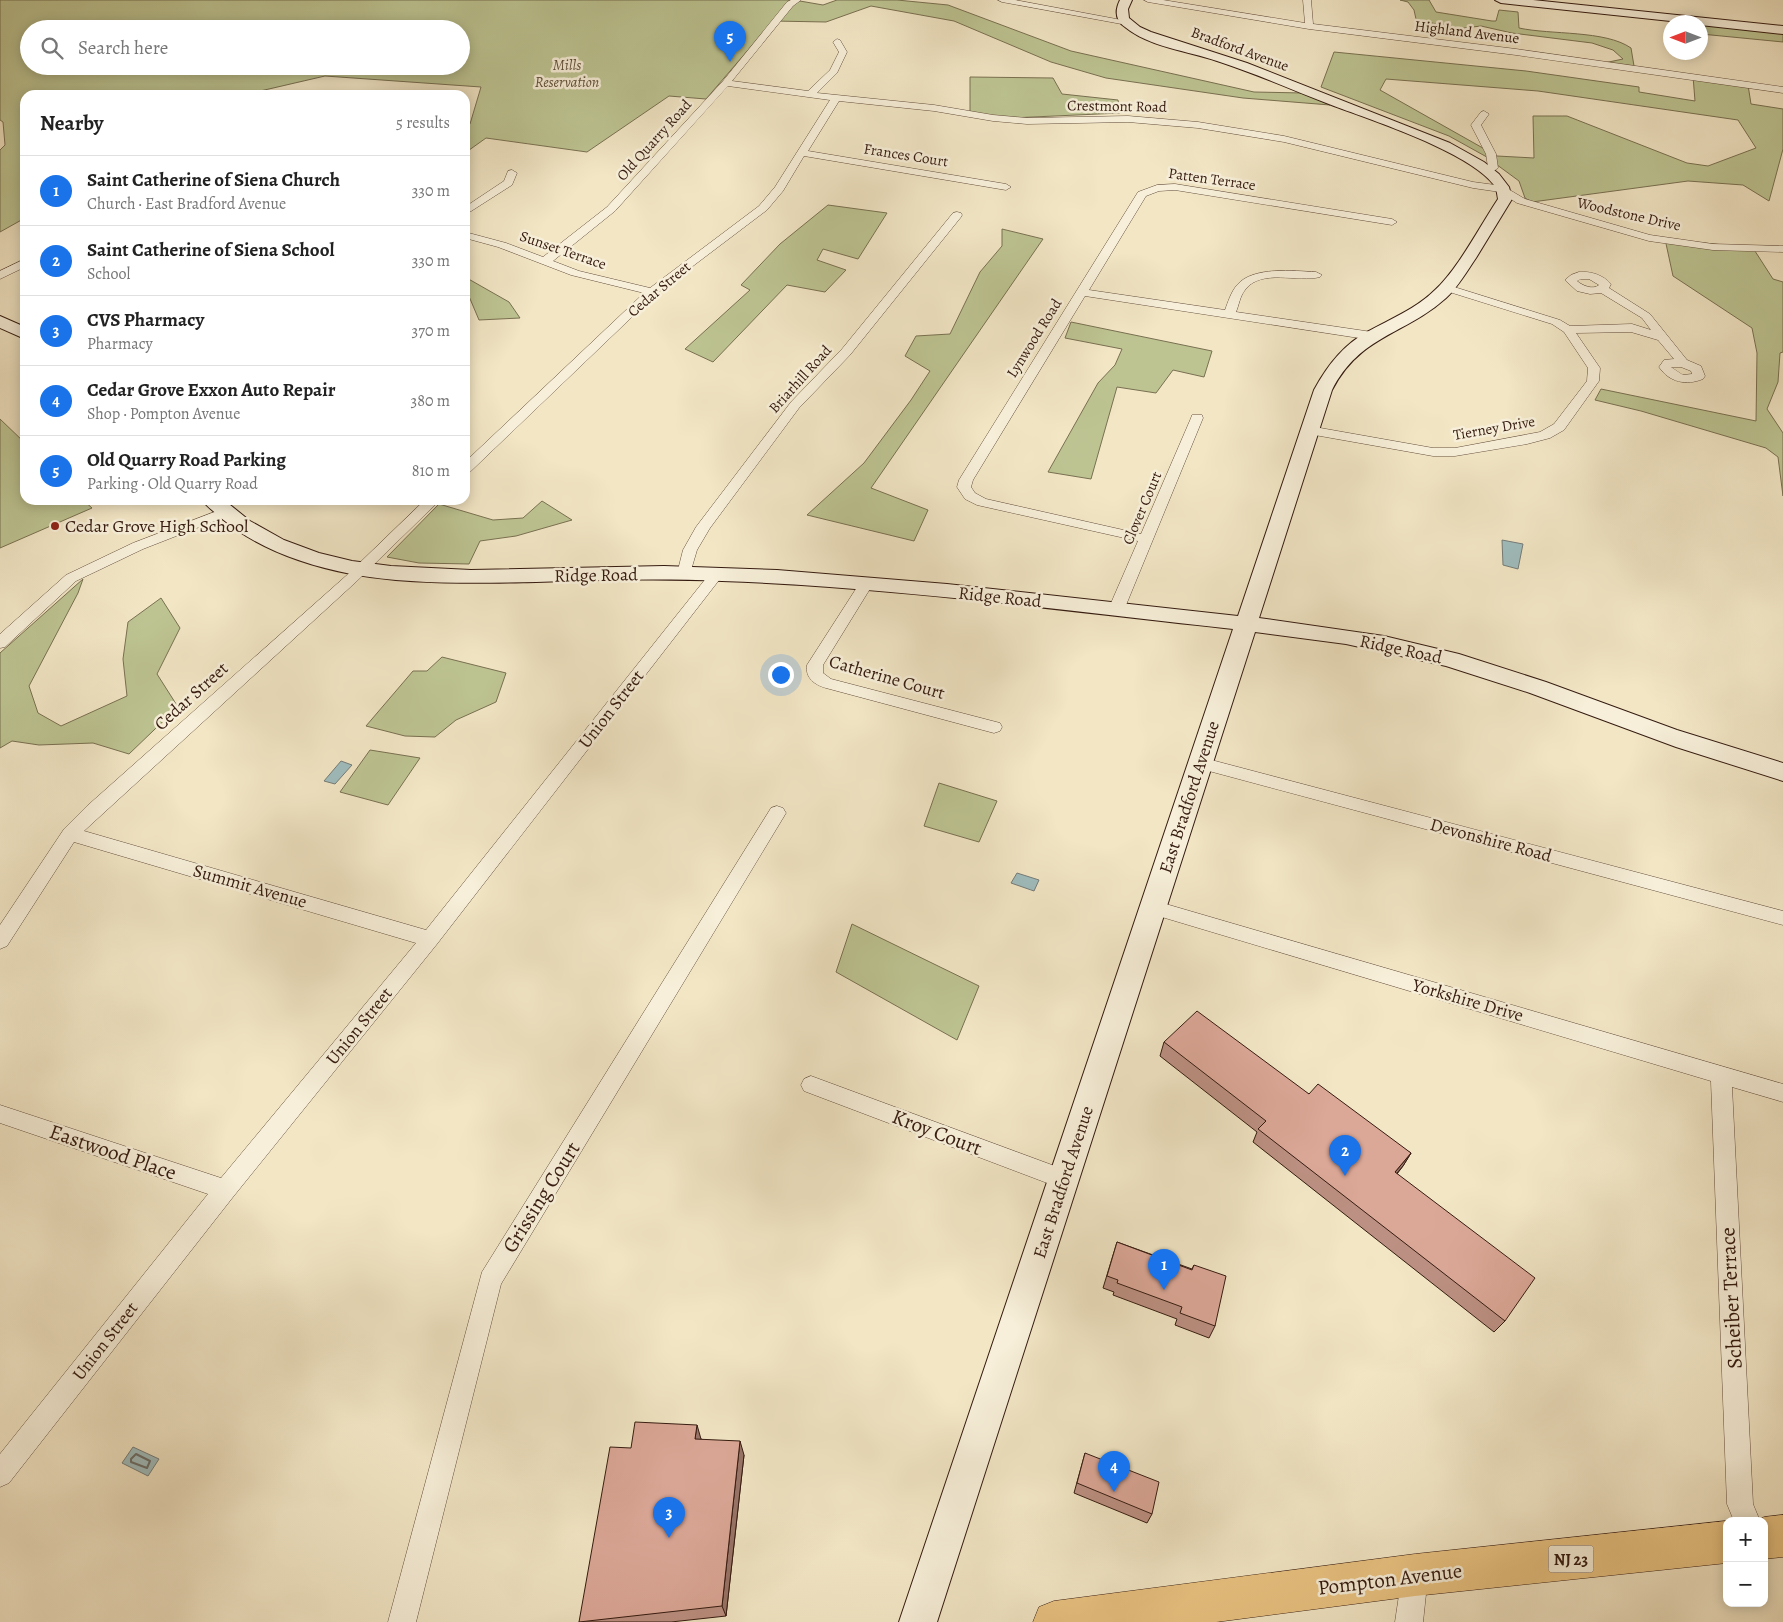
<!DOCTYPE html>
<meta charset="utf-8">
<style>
body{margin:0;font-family:Alegreya,serif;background:#f6f6f6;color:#222}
.controls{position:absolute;right:15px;bottom:15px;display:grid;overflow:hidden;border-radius:10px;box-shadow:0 2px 12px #0003}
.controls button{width:45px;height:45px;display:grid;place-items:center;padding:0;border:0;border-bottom:1px solid #e0e0e0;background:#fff;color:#222;font:25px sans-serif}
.compass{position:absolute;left:1663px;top:15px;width:45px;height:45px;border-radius:50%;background:#fff;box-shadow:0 2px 12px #0003;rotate:270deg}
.you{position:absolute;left:780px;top:674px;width:18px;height:18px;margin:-12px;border:4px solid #fff;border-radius:50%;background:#1a73e8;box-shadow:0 0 0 8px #1a73e833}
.badge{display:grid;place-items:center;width:32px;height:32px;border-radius:50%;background:#1a73e8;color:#fff;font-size:16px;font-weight:700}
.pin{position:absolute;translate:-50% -41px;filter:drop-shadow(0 1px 2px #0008)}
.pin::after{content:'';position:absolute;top:26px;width:18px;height:15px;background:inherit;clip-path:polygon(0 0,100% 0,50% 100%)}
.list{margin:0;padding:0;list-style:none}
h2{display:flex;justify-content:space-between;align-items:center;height:65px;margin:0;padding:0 20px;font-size:21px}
h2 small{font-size:16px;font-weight:400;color:#767676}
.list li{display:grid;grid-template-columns:32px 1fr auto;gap:15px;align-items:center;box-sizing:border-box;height:70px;padding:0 20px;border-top:1px solid #e0e0e0}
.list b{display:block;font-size:19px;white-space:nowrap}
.list p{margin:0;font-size:16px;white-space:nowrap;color:#767676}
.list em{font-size:16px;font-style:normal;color:#767676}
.icon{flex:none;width:28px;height:28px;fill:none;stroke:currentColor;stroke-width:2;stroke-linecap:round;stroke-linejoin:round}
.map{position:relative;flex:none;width:1783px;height:1622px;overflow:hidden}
.search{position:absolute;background:#fff;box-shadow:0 2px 12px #0003;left:20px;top:20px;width:450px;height:55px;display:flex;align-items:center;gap:12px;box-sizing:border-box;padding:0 18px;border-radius:28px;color:#767676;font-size:19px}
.panel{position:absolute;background:#fff;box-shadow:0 2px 12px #0003;left:20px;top:90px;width:450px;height:415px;border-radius:15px}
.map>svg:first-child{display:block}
</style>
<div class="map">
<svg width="1783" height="1622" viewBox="0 0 1783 1622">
<rect width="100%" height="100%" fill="#f2e6c5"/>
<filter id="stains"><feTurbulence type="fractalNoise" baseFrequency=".004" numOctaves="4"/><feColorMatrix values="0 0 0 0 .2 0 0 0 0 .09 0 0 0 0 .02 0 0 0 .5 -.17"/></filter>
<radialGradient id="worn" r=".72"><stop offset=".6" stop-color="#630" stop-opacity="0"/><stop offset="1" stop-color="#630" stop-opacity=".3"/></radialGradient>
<g fill="#bdc492" stroke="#797051" fill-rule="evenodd">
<path d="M0,0H794L823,5L837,0H897L948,5L1071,51L1254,92L1303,93L1330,105L1243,98L1106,78L1051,62L954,21L871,6L826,22L773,21L706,99L669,96L587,152L486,138L465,153V128L470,124L481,87L325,76L243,95H25V218L0,232V150L5,145L3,122L0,120ZM29,29H461V66H29Z"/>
<path d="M1400,0H1429L1436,12L1492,21H1496L1499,10L1518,12L1519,28C1551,35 1605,30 1631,48L1634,66L1604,63L1623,59L1613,50L1592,43L1512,33L1481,26L1456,29L1416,19L1414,10L1408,2Z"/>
<path d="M1700,24L1783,33V42L1701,34Z"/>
<path d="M1334,52L1526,71L1639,87V92L1695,101L1693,76L1748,85L1751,104L1783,109V149L1769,201L1743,185L1688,181L1532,202L1525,198L1519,181L1485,156L1449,136L1321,87ZM1386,79L1538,91L1738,120L1756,148L1708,166L1687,163L1567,116H1533L1534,158L1497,156L1380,90Z"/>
<path d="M970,77L1053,78L1062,94L1118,100L1120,113L1011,118L970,113Z"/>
<path d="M828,205L887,213L858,259L823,249L817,260L846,270L825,292L787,285L713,362L685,349L750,290L741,285L780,244Z"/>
<path d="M1002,229L1043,239L871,488L928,510L914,541L807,515L864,463L911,400L930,371L905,356L916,336L950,334L980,272L1002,246Z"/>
<path d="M1665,239L1753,248L1773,279L1783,282V352L1780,353L1778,382L1767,409L1783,433V496L1778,457L1766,448L1641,411L1595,400L1601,389L1756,421L1757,353L1752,328L1673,276Z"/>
<path d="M465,277L509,302L520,318L479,320L468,294L465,292Z"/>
<path d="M1071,322L1212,351L1204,377L1173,370L1156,393L1117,387L1091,479L1048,472L1098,383L1115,365L1122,349L1065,338Z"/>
<path d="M0,419L25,443V500H83L92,508L0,548Z"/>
<path d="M542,501L572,520L516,536L480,541L469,564L419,563L387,557L439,504L493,520L523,518Z"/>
<path d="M83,579L78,593L29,686L38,713L61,726L127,696L123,659L128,622L161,598L180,628L157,674L178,707L129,754L93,743L39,745L12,741L0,748V653Z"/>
<path d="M442,657L506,673L496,702L456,720L435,737L405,736L366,726L413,671H427Z"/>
<path d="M370,750L420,758L388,805L340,792Z"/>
<path d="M939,783L997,801L979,842L924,826Z"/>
<path d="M852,924L979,986L957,1040L836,972Z"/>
</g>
<g fill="#9fbdbe" stroke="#757c78">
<path d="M1502,540L1523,544L1518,569L1503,565Z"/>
<path d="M341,761L352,765L335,784L324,781Z"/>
<path d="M1017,873L1039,880L1034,891L1011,883Z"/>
<path d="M133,1447L159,1459L148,1476L122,1463Z"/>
</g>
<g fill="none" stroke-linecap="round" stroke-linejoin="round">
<path stroke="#6a6c67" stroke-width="2" d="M136,1454L150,1461L147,1468L131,1462V1459Z"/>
<defs>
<g id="street">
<path d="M791,0H801L793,6L732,81L808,91L830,70L839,52L833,42L837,39L840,40L847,52L837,73L817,93L934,105L993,115L1027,118L1128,116L1198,122L1284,136L1473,182L1503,186L1525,199L1650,235L1713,244L1783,246V252L1713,250L1649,241L1517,203L1500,192L1473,188L1284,142L1198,128L1128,122L1027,124L993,121L934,111L839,101L808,151L1006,184L1011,187L1006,190L804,156L783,191L767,210L656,294L470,472L465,473V462L644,293L571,275L498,247L465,238V232L506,243L543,257L607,207L723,81L787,2ZM728,86L830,100L775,187L759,206L650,288L579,271L553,261L615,211Z"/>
<path d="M998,0H1015L1127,21L1131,23L1127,25L1002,2Z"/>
<path d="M1144,0H1163L1305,23L1303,0H1311L1313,24L1516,49L1783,87V93L1516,55L1309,29L1148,2Z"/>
<path d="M1484,111L1489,114L1481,125L1496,154L1498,168L1488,175L1483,172L1488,167L1486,154L1471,125L1481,112Z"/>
<path d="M512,170L517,173L512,185L465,215V207L504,181L508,171Z"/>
<path d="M1175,184L1392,219L1397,222L1392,225L1175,190L1159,191L1146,196L1089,290L1225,310C1228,302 1231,292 1237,285C1253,266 1294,271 1316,272L1322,275L1320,277C1298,283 1261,268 1245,290C1240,296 1239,305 1236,312L1372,332L1378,336L1372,340L1085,296L973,480L971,487L975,493L986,499L1141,534L1191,418L1192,415H1202L1203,418L1124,610L1121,613H1111L1108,610L1138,541L977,505L965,499L957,487L959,480L1138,192L1157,185Z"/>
<path d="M957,212L961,213L962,215L961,217L850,355L799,408L710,528L697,550L689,577H679L677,574L683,550L696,527L791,402L842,349L953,213Z"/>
<path d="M25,259V267L0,279V271Z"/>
<path d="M1579,272C1591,271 1603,275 1611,284L1609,288L1650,314L1687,360L1701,366L1705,376L1703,379C1686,386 1669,382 1659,367L1664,360L1674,359L1658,340L1631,332L1576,333L1600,368L1599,381L1564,430L1550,438L1527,444L1455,456H1433L1309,434L1303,430L1309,426L1433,448H1455L1540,432L1554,424L1587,381L1588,368L1564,332L1552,324L1443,290L1441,288L1443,286H1451L1560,320L1570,326L1632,324L1651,330L1642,318L1601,293L1590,294L1577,291L1565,280L1571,275ZM1581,279H1589L1599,285C1593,290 1583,286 1577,281ZM1671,367H1681L1691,371L1692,374L1683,375Z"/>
<path d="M425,500H440L357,581L84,831L426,930L711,572H721L723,575L437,944L233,1197L9,1483L0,1487V1454L208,1194L0,1123V1105L221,1178L416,943L74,842L7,946L0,949V925L64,829L87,806L347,575Z"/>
<path d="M225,508L232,512L230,515L143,549L76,581L5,647L0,648V634L66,575L133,543Z"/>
<path d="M866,579L871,581L873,584L823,665V673L831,679L1000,723L1002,727L1000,731L994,733L826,688C815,685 805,678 807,665L861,581Z"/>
<path d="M1200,757L1783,911V925L1194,767L1192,763L1194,759Z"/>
<path d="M777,806L783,808L786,813L783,818L501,1284L416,1622H388L482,1272L771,808Z"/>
<path d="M1152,900L1783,1084V1102L1732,1087L1753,1504L1760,1521H1734L1727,1504L1711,1081L1145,912L1143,907L1145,902Z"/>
<path d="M811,1076L1071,1172L1074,1179L1071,1186L1063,1189L804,1091L801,1085L804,1079Z"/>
<path d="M1415,1562L1424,1566L1428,1575L1423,1622H1395L1402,1575L1406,1566Z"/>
</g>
<g id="secondary">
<path d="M1120,0H1132L1128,9L1129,18L1140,27L1151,32L1247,63L1450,143L1484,162L1499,174L1509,187L1512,199C1500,219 1488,238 1476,258C1467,271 1458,287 1446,298C1405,335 1360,335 1332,390L1259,618L1384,636L1459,654L1546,682L1677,730L1783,763V781L1676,747L1530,693L1446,666L1346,644L1255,632L937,1622H899L1233,629C1063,611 893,587 722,581C660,578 598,580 536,582C475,583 412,585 351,574C305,565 258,549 221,518C215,512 207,507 202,500H224L250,521L284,540L319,553L352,561L391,566L471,570L664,566L777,570L947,584L1238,616L1314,390C1327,366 1343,345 1367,332C1390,319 1416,309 1435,290C1458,269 1480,226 1498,199C1497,194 1497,189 1494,185C1469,152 1374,121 1334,106C1295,91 1257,74 1217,61C1188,51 1149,47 1125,27C1115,20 1115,10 1120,0Z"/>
<path d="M1495,0H1533L1783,26V34L1700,25V22H1680L1501,3Z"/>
<path d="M0,316L25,327V339L0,328Z"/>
</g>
<g id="primary">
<path d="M1783,1515V1557L1764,1559V1521H1756L1764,1517Z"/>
<path d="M1727,1521V1563L1415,1596L1216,1622H1033L1039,1607L1054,1601L1415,1554Z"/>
</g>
</defs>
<use href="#street" stroke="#644e3d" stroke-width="1"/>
<use href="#secondary" stroke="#351b10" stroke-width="2"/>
<use href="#primary" stroke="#351b10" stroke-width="1"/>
<use href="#street" fill="#f7efd9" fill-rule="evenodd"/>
<use href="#secondary" fill="#f7efd9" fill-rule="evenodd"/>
<use href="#primary" fill="#e9c382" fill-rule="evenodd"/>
</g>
<g fill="#bc9082" stroke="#351b10">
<path d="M1164,1042L1309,1094L1411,1153L1403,1166L1397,1174L1505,1321L1494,1332L1253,1142L1257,1132L1160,1056Z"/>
<path d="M1117,1242L1192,1269L1194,1265L1215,1326L1209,1338L1175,1325L1177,1319L1113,1295L1114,1292L1103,1288Z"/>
<path d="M701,1439L744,1455L726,1616L671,1622H579Z"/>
<path d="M1085,1453L1152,1514L1147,1523L1074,1493Z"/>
</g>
<g fill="#99756a" stroke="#351b10">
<path d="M1411,1153L1403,1166L1387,1185L1395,1172Z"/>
<path d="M697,1425L701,1439L699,1453L695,1439Z"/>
<path d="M740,1441L744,1455L726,1616L722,1606Z"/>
</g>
<g fill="#dba797" stroke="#351b10">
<path d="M1197,1011L1309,1094L1318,1084L1411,1153L1395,1172L1535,1278L1505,1321L1258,1129L1266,1121L1164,1042Z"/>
<path d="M1117,1242L1192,1270L1194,1265L1226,1276L1215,1326L1180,1313L1182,1307L1117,1283L1118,1280L1107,1276Z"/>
<path d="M635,1422L697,1425L695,1439L740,1441L722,1606L579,1622L610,1447L631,1448Z"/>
<path d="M1085,1453L1159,1482L1152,1514L1077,1483Z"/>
</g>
<circle fill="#8f2418" stroke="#f7efd9" stroke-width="2" cx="55" cy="526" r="5"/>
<g text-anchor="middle" stroke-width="5" stroke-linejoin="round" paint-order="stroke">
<g font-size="15" fill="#351b10" stroke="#f7efd9">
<text transform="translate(1467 32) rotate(7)" y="5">Highland Avenue</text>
<text transform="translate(1240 49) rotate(20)" y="5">Bradford Avenue</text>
<text transform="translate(1117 106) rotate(1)" y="5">Crestmont Road</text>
<text transform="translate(654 140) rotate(-48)" y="5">Old Quarry Road</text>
<text transform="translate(906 155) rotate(9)" y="5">Frances Court</text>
<text transform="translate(1212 179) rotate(8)" y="5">Patten Terrace</text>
<text transform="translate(1629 214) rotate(13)" y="5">Woodstone Drive</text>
<text transform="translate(563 250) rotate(19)" y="5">Sunset Terrace</text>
<text transform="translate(659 289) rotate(-40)" y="5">Cedar Street</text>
<text transform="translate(1034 338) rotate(-58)" y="5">Lynwood Road</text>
<text transform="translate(800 379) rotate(-48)" y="5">Briarhill Road</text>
<text transform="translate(1494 428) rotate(-10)" y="5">Tierney Drive</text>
<text transform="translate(1142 508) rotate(-67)" y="5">Clover Court</text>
</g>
<g font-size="15" font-style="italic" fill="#5e4e37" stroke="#f7efd9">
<text x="567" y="70">Mills<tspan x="567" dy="17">Reservation</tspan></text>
</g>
<rect fill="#f7efd9" stroke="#6f5b4c" stroke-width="1" x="1548.5" y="1545.5" width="45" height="27" rx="4"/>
<g font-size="16" font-weight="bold" fill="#351b10">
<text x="1571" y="1565">NJ 23</text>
</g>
<g font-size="18" fill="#351b10" stroke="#f7efd9" text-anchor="start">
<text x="65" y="532">Cedar Grove High School</text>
</g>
<g font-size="18" fill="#351b10" stroke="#f7efd9">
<text transform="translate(596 575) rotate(-1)" y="6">Ridge Road</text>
<text transform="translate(1000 597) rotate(6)" y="6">Ridge Road</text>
<text transform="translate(1401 649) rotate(12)" y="6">Ridge Road</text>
<text transform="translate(887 677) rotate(16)" y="6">Catherine Court</text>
<text transform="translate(191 696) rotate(-42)" y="6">Cedar Street</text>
<text transform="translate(611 709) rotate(-52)" y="6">Union Street</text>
<text transform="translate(1189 797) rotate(-72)" y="6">East Bradford Avenue</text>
<text transform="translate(1491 840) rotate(15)" y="6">Devonshire Road</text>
<text transform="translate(250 886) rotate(16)" y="6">Summit Avenue</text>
<text transform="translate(1468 1000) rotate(16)" y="6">Yorkshire Drive</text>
<text transform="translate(359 1026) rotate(-51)" y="6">Union Street</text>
<text transform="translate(1063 1182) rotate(-72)" y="6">East Bradford Avenue</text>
<text transform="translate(105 1341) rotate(-52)" y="6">Union Street</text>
</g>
<g font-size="21" fill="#351b10" stroke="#f7efd9">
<text transform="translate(937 1132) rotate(21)" y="7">Kroy Court</text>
<text transform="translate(113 1152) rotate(19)" y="7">Eastwood Place</text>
<text transform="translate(541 1197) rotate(-58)" y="7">Grissing Court</text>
<text transform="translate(1731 1298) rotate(-93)" y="7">Scheiber Terrace</text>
<text transform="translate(1390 1579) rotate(-7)" y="7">Pompton Avenue</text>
</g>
</g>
<rect width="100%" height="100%" filter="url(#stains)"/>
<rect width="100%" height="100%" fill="url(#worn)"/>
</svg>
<div class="controls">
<button>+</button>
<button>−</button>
</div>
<svg class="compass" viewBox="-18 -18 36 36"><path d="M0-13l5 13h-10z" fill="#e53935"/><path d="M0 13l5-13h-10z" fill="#767676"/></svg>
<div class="you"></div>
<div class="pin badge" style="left:1164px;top:1290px">1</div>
<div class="pin badge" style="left:1345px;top:1176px">2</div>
<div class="pin badge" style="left:669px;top:1538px">3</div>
<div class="pin badge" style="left:1114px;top:1492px">4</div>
<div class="pin badge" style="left:730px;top:62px">5</div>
<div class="search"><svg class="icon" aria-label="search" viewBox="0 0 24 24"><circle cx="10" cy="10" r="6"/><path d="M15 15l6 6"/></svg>Search here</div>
<section class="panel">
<h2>Nearby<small>5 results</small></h2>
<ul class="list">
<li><span class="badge">1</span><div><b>Saint Catherine of Siena Church</b><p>Church · East Bradford Avenue</p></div><em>330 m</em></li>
<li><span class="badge">2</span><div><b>Saint Catherine of Siena School</b><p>School</p></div><em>330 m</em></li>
<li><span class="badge">3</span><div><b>CVS Pharmacy</b><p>Pharmacy</p></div><em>370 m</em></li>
<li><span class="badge">4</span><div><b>Cedar Grove Exxon Auto Repair</b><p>Shop · Pompton Avenue</p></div><em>380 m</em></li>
<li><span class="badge">5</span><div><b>Old Quarry Road Parking</b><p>Parking · Old Quarry Road</p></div><em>810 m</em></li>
</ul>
</section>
</div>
